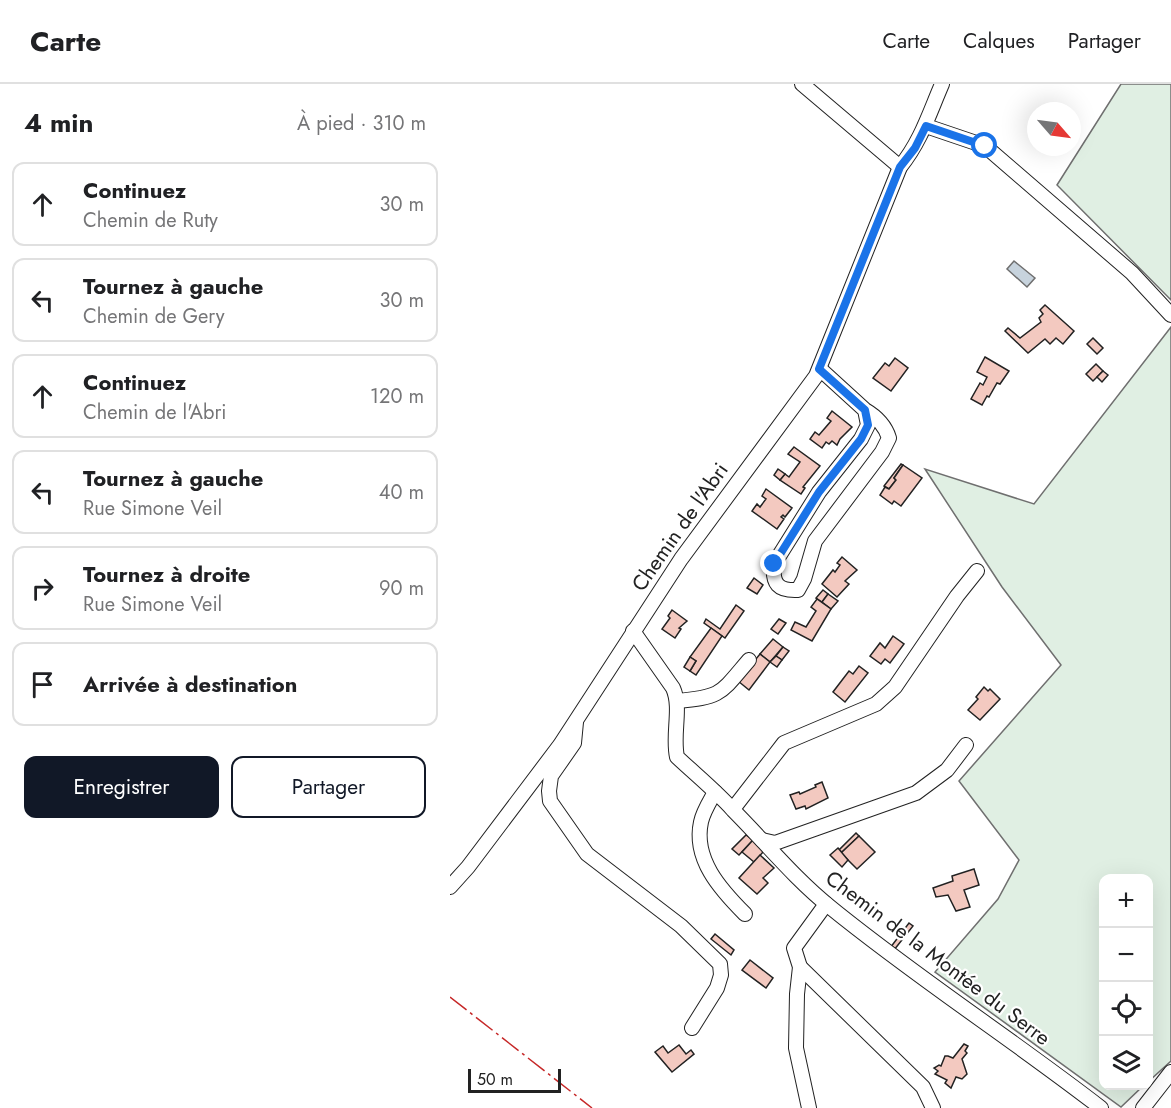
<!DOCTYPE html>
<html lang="fr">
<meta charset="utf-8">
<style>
body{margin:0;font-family:Jost,sans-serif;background:#f2f2f2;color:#202124}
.controls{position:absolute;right:18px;bottom:18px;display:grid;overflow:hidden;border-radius:12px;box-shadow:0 6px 24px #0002}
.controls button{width:54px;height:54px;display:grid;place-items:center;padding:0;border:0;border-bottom:2px solid #e0e0e0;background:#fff;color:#202124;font:30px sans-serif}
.compass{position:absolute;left:577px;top:18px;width:54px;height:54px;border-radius:50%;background:#fff;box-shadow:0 6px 24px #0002;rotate:118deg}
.scale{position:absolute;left:18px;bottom:15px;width:93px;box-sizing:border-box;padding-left:6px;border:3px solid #222;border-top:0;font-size:16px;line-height:21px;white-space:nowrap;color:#222;-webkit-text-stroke:4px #fff;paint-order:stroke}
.stop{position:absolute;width:18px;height:18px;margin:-14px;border:4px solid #1a73e8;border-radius:50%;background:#fff}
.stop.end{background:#1a73e8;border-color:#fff;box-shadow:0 2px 6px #0008}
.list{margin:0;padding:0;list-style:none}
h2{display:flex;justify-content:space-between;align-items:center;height:78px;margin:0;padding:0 24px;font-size:26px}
h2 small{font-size:20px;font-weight:400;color:#757577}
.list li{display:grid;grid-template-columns:39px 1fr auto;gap:18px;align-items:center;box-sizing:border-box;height:84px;margin:0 12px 12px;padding:0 12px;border:2px solid #e0e0e0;border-radius:12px}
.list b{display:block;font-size:22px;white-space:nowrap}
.list p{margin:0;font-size:20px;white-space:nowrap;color:#757577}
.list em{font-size:20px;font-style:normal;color:#757577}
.actions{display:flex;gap:12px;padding:18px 24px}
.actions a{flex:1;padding:14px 0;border:2px solid #111827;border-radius:12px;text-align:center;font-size:21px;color:#111827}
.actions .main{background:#111827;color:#fff}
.icon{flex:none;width:33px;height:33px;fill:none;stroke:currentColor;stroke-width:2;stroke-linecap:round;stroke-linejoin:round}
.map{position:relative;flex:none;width:721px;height:1024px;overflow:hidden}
header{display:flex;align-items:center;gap:36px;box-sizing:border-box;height:84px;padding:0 30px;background:#fff;border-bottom:2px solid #e0e0e0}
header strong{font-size:28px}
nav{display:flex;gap:33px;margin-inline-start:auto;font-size:21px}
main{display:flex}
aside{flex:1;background:#fff}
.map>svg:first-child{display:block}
</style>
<header>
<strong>Carte</strong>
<nav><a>Carte</a><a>Calques</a><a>Partager</a></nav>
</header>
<main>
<aside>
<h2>4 min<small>À pied · 310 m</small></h2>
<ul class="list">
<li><svg class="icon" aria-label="ahead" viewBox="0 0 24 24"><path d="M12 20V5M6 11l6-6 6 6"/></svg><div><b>Continuez</b><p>Chemin de Ruty</p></div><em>30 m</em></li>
<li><svg class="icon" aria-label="left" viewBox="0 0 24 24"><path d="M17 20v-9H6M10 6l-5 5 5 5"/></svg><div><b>Tournez à gauche</b><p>Chemin de Gery</p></div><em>30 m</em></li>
<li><svg class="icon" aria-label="ahead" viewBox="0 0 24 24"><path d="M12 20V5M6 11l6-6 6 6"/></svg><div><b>Continuez</b><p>Chemin de l'Abri</p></div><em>120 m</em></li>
<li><svg class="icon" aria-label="left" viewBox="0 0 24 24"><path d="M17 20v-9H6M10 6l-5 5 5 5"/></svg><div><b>Tournez à gauche</b><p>Rue Simone Veil</p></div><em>40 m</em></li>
<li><svg class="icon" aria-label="right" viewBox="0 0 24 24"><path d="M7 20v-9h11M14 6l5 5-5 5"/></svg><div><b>Tournez à droite</b><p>Rue Simone Veil</p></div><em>90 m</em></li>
<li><svg class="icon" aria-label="arrive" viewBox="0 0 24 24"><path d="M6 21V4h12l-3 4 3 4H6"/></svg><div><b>Arrivée à destination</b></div></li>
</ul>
<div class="actions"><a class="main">Enregistrer</a><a>Partager</a></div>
</aside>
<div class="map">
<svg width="721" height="1024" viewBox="0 0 721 1024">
<rect width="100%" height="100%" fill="#fff"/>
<g fill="#e0efe3" stroke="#6f6f6f" stroke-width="1.5">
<path d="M671,0H721V216L607,101Z"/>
<path d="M721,243V977L699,997L698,794H654V1002H693L671,1023L485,888L548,815L569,776L509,697L611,581L552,503L475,385L584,420Z"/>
</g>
<path fill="#c7d3dd" stroke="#6f6f6f" stroke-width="1.5" d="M564,177L585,194L577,203L557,185Z"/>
<g fill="#f3c9c0" stroke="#222" stroke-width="1.5">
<path d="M595,221L624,247L613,260L606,254L600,260L595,255L578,269L555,247L558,244L570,254L591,238L589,234L593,230L590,226Z"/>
<path d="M643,254L653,264L647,270L637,260Z"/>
<path d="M535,273L559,287L550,300L547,299L539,313L537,312L532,321L521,315L530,299L533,301L537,293L527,288Z"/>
<path d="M445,274L458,284L441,307L423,294L435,279L439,282Z"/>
<path d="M646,280L653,287L643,297L636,290Z"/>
<path d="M653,287L658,291L652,298L647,293Z"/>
<path d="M382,327L402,343L390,355L387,361L382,357L379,360L376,358L372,364L360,355L365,348L369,351L381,337L377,334Z"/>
<path d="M344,363L370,382L353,403L355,404L351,410L330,396L335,390L339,393L350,378L338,370Z"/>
<path d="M451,380L453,381L444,394L446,396L439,405L434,402Z"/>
<path d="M453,381L472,394L451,422L444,417L442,420L430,411L435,403L439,405L446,396L444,394Z"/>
<path d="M328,385L335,390L330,396L324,391Z"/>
<path d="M316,405L342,424L335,433L333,431L331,433L334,435L327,445L302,427L307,420L310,423L316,415L312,412Z"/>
<path d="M392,473L407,486L395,497L399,500L387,513L372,500L383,486L385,488L390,481L387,479Z"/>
<path d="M304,494L313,501L307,510L297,504Z"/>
<path d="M373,506L378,510L372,518L366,514Z"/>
<path d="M378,510L388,517L381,525L372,518Z"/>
<path d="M367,515L381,525L362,557L341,546L345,538L356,543L366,527L361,523Z"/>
<path d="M286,521L294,527L275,554L254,539L256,535L270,545Z"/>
<path d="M222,526L237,537L229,544L231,545L225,554L212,545L220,534L218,532Z"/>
<path d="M329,535L336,539L328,550L321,545Z"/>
<path d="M261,544L272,552L246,591L240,587L246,577L240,573Z"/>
<path d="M443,552L454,560L440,579L435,575L431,580L420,572L430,559L435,564Z"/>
<path d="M323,555L333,563L320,578L310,570Z"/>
<path d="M333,563L339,567L332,576L326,572Z"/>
<path d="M310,570L320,578L299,606L288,597Z"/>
<path d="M326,572L332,576L327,583L320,578Z"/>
<path d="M240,573L246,577L240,587L234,583Z"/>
<path d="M409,582L418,589L395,618L383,608L399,587L403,590Z"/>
<path d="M534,603L538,607L540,605L550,615L530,636L518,626L528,615L526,613Z"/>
<path d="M372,698L378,714L356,725L355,722L346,725L340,711L349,708L350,710L366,703L365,701Z"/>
<path d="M406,749L409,752L392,768L389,766Z"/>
<path d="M296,751L303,756L289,771L282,765Z"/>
<path d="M409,752L425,768L407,785L391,769Z"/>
<path d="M303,756L314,767L304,778L292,768Z"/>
<path d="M388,764L398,776L392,783L380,771Z"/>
<path d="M310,771L324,784L313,794L318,799L307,810L289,794Z"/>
<path d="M524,785L529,801L514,806L520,823L506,827L498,811L486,813L483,804L503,797L502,792Z"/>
<path d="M459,839L463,842L444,866L440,864Z"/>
<path d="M265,850L284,866L281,871L261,855Z"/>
<path d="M300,876L323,894L316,904L292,886Z"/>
<path d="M514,960L518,962L515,967L517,969L512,975L517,990L512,995L506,993L501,1004L495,999L497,996L485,990L488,987L484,984L489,981L491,982L495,972H498L503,974Z"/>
<path d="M229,961L236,970L241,966L244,970L222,988L205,968L213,962L218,969Z"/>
</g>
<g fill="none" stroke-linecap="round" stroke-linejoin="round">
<defs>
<g id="minor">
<path d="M352,0L450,83"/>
<path d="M476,42L535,62L682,189L721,231"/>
<path d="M370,285L415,326C427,333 435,341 439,354L432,368L365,457L354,495L348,506C328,507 322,500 324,480L369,408L411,355L418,341L415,326"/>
<path d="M183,547L223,604C232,624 222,650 227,673C245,690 266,707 283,726C315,758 344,794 380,823C467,894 562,955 651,1024"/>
<path d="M227,617C272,613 270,610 299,576"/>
<path d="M126,638L124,659L101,692L99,707L100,717L137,770L231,842L270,880L271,891L267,904L242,944"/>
<path d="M265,708C260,717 253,728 251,738C243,775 270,805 295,830"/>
<path d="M283,725L334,659L426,620L445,603L507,512L527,487"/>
<path d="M312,756L325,759L466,709L497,686L516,661"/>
<path d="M0,803L18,783L110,661L231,475L366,292L450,83C471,57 479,30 492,0"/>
<path d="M350,883L473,1003L483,1024"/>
<path d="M359,1024L346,964L347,910L350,883L344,864L376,820"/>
<path d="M693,1024L721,988"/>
</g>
</defs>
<use href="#minor" stroke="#222" stroke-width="16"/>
<use href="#minor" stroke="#fff" stroke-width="14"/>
<path stroke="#c62828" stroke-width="1.5" stroke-dasharray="21 4.5 3 4.5" stroke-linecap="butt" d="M0,913L142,1024"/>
</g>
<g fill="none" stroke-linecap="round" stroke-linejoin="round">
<path stroke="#1a73e8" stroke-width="8" d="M324,480L369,408L411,355L418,341L415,326L369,285L450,83L465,64L476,42L535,62"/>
</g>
<g text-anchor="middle" stroke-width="4.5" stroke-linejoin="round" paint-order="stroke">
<g font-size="21" fill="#222" stroke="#fff">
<text transform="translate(230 443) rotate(-55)" y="7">Chemin de l'Abri</text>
<text transform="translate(488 874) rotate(37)" y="7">Chemin de la Montée du Serre</text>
</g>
</g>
</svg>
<div class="controls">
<button>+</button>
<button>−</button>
<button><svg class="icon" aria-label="locate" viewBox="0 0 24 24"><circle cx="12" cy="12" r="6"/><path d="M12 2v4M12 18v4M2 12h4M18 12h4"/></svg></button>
<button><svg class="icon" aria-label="layers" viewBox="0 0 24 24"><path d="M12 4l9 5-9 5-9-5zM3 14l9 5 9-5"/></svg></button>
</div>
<svg class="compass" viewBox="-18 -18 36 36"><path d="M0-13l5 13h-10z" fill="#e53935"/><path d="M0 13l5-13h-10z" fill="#757577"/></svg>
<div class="scale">50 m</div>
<div class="stop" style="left:535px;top:62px"></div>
<div class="stop end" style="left:324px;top:480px"></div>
</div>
</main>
